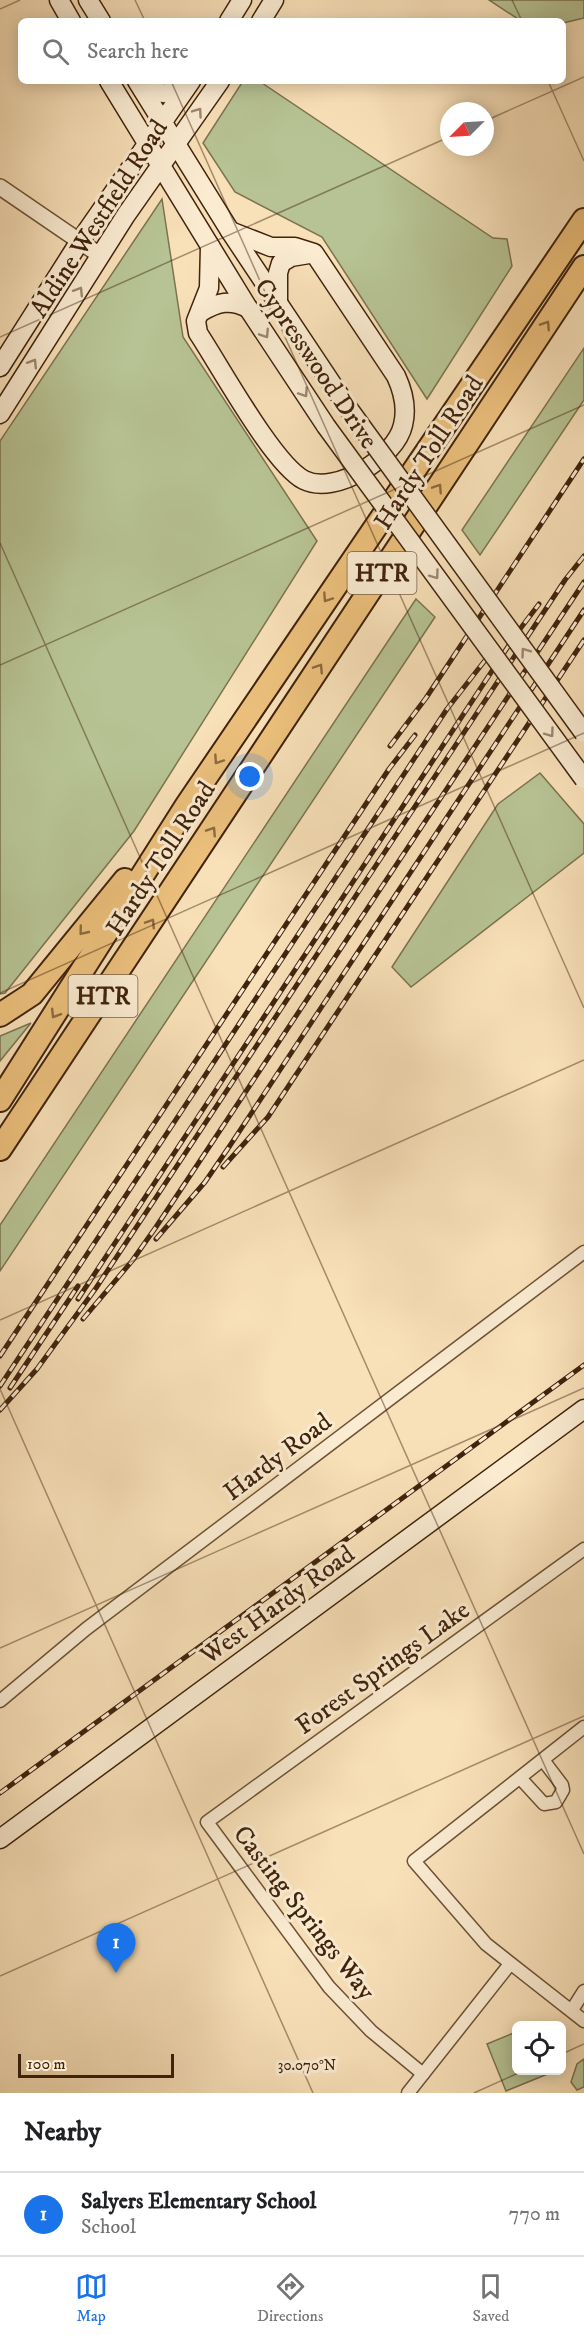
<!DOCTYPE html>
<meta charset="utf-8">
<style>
body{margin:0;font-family:"IM FELL DW Pica",serif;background:#f2f2f2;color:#202124}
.controls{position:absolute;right:18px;bottom:18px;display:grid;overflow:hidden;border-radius:9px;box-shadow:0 3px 15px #0003}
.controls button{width:54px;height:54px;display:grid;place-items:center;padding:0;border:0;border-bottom:2px solid #e0e0e0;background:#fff;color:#202124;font:30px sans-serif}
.compass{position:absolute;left:440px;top:102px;width:54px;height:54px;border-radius:50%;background:#fff;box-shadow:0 3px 15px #0003;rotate:246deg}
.scale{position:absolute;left:18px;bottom:15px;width:156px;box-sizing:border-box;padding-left:6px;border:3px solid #40230d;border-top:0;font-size:16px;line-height:21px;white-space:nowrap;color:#40230d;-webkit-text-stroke:4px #faebd1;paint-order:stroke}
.you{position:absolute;left:250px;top:777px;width:21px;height:21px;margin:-15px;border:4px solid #fff;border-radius:50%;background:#1a73e8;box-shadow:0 0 0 9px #1a73e833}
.badge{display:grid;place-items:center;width:39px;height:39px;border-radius:50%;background:#1a73e8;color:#fff;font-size:20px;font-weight:700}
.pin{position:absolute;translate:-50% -50px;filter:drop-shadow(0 2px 3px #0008)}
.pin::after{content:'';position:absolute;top:32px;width:21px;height:18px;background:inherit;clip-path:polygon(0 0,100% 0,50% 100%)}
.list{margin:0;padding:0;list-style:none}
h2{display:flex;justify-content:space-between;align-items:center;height:78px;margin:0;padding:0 24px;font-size:26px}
h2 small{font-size:20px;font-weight:400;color:#757577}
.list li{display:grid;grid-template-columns:39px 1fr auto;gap:18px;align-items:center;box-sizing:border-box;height:84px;padding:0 24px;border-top:2px solid #e0e0e0}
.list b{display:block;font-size:22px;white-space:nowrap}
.list p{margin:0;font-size:20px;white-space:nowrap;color:#757577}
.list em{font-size:20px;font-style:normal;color:#757577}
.icon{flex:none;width:33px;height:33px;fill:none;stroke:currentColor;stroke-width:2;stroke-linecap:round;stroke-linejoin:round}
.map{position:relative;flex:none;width:584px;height:2093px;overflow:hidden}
.search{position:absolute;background:#fff;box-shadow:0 3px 15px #0003;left:18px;right:18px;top:18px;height:66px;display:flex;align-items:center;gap:15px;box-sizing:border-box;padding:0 21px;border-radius:9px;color:#757577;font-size:22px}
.sheet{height:162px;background:#fff}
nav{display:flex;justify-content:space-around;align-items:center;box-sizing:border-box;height:84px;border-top:2px solid #e0e0e0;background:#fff;font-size:16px;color:#757577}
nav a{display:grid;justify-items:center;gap:3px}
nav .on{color:#1a73e8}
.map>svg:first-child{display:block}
</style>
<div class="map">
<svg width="584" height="2093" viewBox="0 0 584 2093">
<rect width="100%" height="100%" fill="#f8e0b8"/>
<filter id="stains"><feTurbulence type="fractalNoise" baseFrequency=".00333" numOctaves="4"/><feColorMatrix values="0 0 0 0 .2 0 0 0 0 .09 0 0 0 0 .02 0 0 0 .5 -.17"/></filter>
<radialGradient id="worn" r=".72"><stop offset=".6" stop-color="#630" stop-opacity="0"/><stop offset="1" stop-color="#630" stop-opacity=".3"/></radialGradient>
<g fill="#b7c394" stroke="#7c7350" stroke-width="1.5">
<path d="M489,0H584V18L563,23V21H521Z"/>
<path d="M243,81H259L493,238L507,239L512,266L427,399L322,237L235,192L203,143Z"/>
<path d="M162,199L183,337L317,541L134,831L5,993L0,994V441Z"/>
<path d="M584,348V400L480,555L462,530Z"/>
<path d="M416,599L435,617L0,1271V1225Z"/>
<path d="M540,773L584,824V853L411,987L392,967L498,804Z"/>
<path d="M31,1023L0,1061V1036Z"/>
<path d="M516,2032V2070L555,2071L506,2091L487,2044Z"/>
<path d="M584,2059V2087L577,2090L571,2082L577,2064Z"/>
</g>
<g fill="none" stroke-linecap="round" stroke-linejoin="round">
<defs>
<g id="minor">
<path d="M0,1701L86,1629L584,1252"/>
<path d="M584,1727L414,1861L486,1944L584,2021"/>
<path d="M521,1779L544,1804L556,1802L563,1790L562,1785L543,1760"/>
<path d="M572,2010L584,1991"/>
<path d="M423,2074L371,2031L329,1987L207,1822L584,1549"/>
<path d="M408,2093L510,1964"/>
</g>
<path id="tertiary" d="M0,187L101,256"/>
<g id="secondary">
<path d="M59,0L71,21"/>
<path d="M88,0L101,21"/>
<path d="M229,21L242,0"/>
<path d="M261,21L274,0"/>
<path d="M109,81L248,308L326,426"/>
<path d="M137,81L230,231L348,408"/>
<path d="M139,82C160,96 167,98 187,81"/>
<path d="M210,246L209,288L196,321L198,333C220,366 273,464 304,480C336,496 396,457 403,425C407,409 403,391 396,376L314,253L295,247H271L230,231"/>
<path d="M278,302V273L281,263L291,257L309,254"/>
<path d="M201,312C218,302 230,299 248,308"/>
<path d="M0,367L80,241L191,81"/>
<path d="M0,414L126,215L220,81"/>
<path d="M0,1839L584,1409"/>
</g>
<g id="motorway">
<path d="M0,1015L32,994L125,880"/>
<path d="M0,1100L187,805L584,220"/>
<path d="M0,1149L584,267"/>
</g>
</defs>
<use href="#minor" stroke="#6e5238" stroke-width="15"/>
<use href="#tertiary" stroke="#6e5238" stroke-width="18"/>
<use href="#secondary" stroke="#40230d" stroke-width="21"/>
<use href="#motorway" stroke="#40230d" stroke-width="26"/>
<use href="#minor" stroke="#faebd1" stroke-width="12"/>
<use href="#tertiary" stroke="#faebd1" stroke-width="15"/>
<use href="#secondary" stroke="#faebd1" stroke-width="18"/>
<use href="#motorway" stroke="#ecc07c" stroke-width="22"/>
<defs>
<g id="rail">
<path d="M390,746L426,698L584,459"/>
<path d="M223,1167L268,1117L584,640"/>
<path d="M156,1239L205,1182L229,1147L584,610"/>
<path d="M78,1299L517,633L539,604"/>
<path d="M83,1319L132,1261L156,1227L584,582"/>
<path d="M0,1356L389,769L415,735"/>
<path d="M0,1386L447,709L490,654"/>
<path d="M10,1388L78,1286"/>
<path d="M0,1410L37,1369L96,1288L565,580L584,556"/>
<path d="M0,1793L584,1365"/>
</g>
</defs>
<use href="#rail" stroke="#40230d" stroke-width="5"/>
<use href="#rail" stroke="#faebd1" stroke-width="3" stroke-dasharray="9" stroke-linecap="butt"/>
<defs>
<g id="secondary-bridge">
<path d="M348,408L584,733"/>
<path d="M326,426L584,779"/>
</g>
</defs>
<use href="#secondary-bridge" stroke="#40230d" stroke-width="21" stroke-linecap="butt"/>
<use href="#secondary-bridge" stroke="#faebd1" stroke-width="18"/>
</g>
<defs><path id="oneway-chevron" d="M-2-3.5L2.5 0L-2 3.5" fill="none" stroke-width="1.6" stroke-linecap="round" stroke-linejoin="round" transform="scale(1.5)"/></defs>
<g stroke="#9d876f">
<use href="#oneway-chevron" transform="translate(198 112) rotate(-55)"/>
<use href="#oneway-chevron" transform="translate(79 291) rotate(-58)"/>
<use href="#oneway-chevron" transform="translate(265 334) rotate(57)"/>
<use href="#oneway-chevron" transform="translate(33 363) rotate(-58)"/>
<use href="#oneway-chevron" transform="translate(304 393) rotate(56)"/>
<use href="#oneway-chevron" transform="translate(435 575) rotate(54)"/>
<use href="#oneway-chevron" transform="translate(525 652) rotate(-126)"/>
<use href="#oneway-chevron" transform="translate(550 733) rotate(54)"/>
</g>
<g stroke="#8d6a3f">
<use href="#oneway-chevron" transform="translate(546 325) rotate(-57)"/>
<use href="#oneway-chevron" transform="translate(438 488) rotate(-57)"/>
<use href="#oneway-chevron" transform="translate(327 598) rotate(124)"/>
<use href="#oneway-chevron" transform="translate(319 668) rotate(-57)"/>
<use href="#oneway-chevron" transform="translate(218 760) rotate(124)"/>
<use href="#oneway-chevron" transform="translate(212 831) rotate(-57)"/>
<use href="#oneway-chevron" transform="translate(151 923) rotate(-57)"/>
<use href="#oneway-chevron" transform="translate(83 931) rotate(129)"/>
<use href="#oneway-chevron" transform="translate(55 1014) rotate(122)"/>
</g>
<path fill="none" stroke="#40230d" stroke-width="1.5" stroke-opacity="0.45" d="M135,0L145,21M512,0L522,21M0,9L20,0M171,81L584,1008M548,81L584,161M485,121L584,77M0,337L449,137M0,543L584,1854M0,665L584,405M0,993L584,733M0,1320L584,1060M0,1389L313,2093M0,1648L584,1388M0,1976L584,1716M562,2054L584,2044M474,2093L525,2070"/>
<g text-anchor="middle" stroke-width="6" stroke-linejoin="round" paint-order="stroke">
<g fill="#faebd1" stroke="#785f48" stroke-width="1.5">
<rect x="347.5" y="552" width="69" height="42" rx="4.5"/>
<rect x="68.5" y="975" width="69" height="42" rx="4.5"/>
</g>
<g font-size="24" font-weight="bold" fill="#40230d">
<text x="382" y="581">HTR</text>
<text x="103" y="1004">HTR</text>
</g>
<g font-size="26" fill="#40230d" stroke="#faebd1">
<text transform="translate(98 218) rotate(-57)" y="9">Aldine Westfield Road</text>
<text transform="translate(317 363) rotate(56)" y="9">Cypresswood Drive</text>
<text transform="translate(428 452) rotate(-57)" y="9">Hardy Toll Road</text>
<text transform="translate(160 858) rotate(-57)" y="9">Hardy Toll Road</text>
<text transform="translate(277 1456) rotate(-37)" y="9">Hardy Road</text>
<text transform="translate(277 1604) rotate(-36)" y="9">West Hardy Road</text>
<text transform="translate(382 1667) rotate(-36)" y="9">Forest Springs Lake</text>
<text transform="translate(305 1912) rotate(52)" y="9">Casting Springs Way</text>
</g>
</g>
<g font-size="15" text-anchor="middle" fill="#40230d" stroke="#faebd1" stroke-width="6" stroke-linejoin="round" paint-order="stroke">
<text x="307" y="2070">30.070°N</text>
</g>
<rect width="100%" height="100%" filter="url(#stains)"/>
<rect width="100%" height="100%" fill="url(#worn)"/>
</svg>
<div class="controls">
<button><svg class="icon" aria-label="locate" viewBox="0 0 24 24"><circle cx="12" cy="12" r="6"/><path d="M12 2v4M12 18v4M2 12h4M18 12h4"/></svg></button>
</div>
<svg class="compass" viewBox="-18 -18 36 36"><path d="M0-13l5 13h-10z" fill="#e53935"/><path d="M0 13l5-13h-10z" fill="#757577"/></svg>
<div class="scale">100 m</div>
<div class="you"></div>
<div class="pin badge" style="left:116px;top:1973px">1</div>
<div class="search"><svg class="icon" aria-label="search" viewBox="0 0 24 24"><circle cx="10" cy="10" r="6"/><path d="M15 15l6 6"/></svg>Search here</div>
</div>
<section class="sheet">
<h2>Nearby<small></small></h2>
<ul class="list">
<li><span class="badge">1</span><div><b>Salyers Elementary School</b><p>School</p></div><em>770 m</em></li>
</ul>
</section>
<nav>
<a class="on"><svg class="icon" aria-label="map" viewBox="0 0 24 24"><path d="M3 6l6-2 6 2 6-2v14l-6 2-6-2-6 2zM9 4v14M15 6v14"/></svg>Map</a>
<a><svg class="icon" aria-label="directions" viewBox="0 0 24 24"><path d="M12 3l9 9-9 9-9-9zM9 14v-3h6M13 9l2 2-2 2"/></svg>Directions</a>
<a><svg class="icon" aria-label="saved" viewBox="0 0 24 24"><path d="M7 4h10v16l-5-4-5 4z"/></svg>Saved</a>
</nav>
